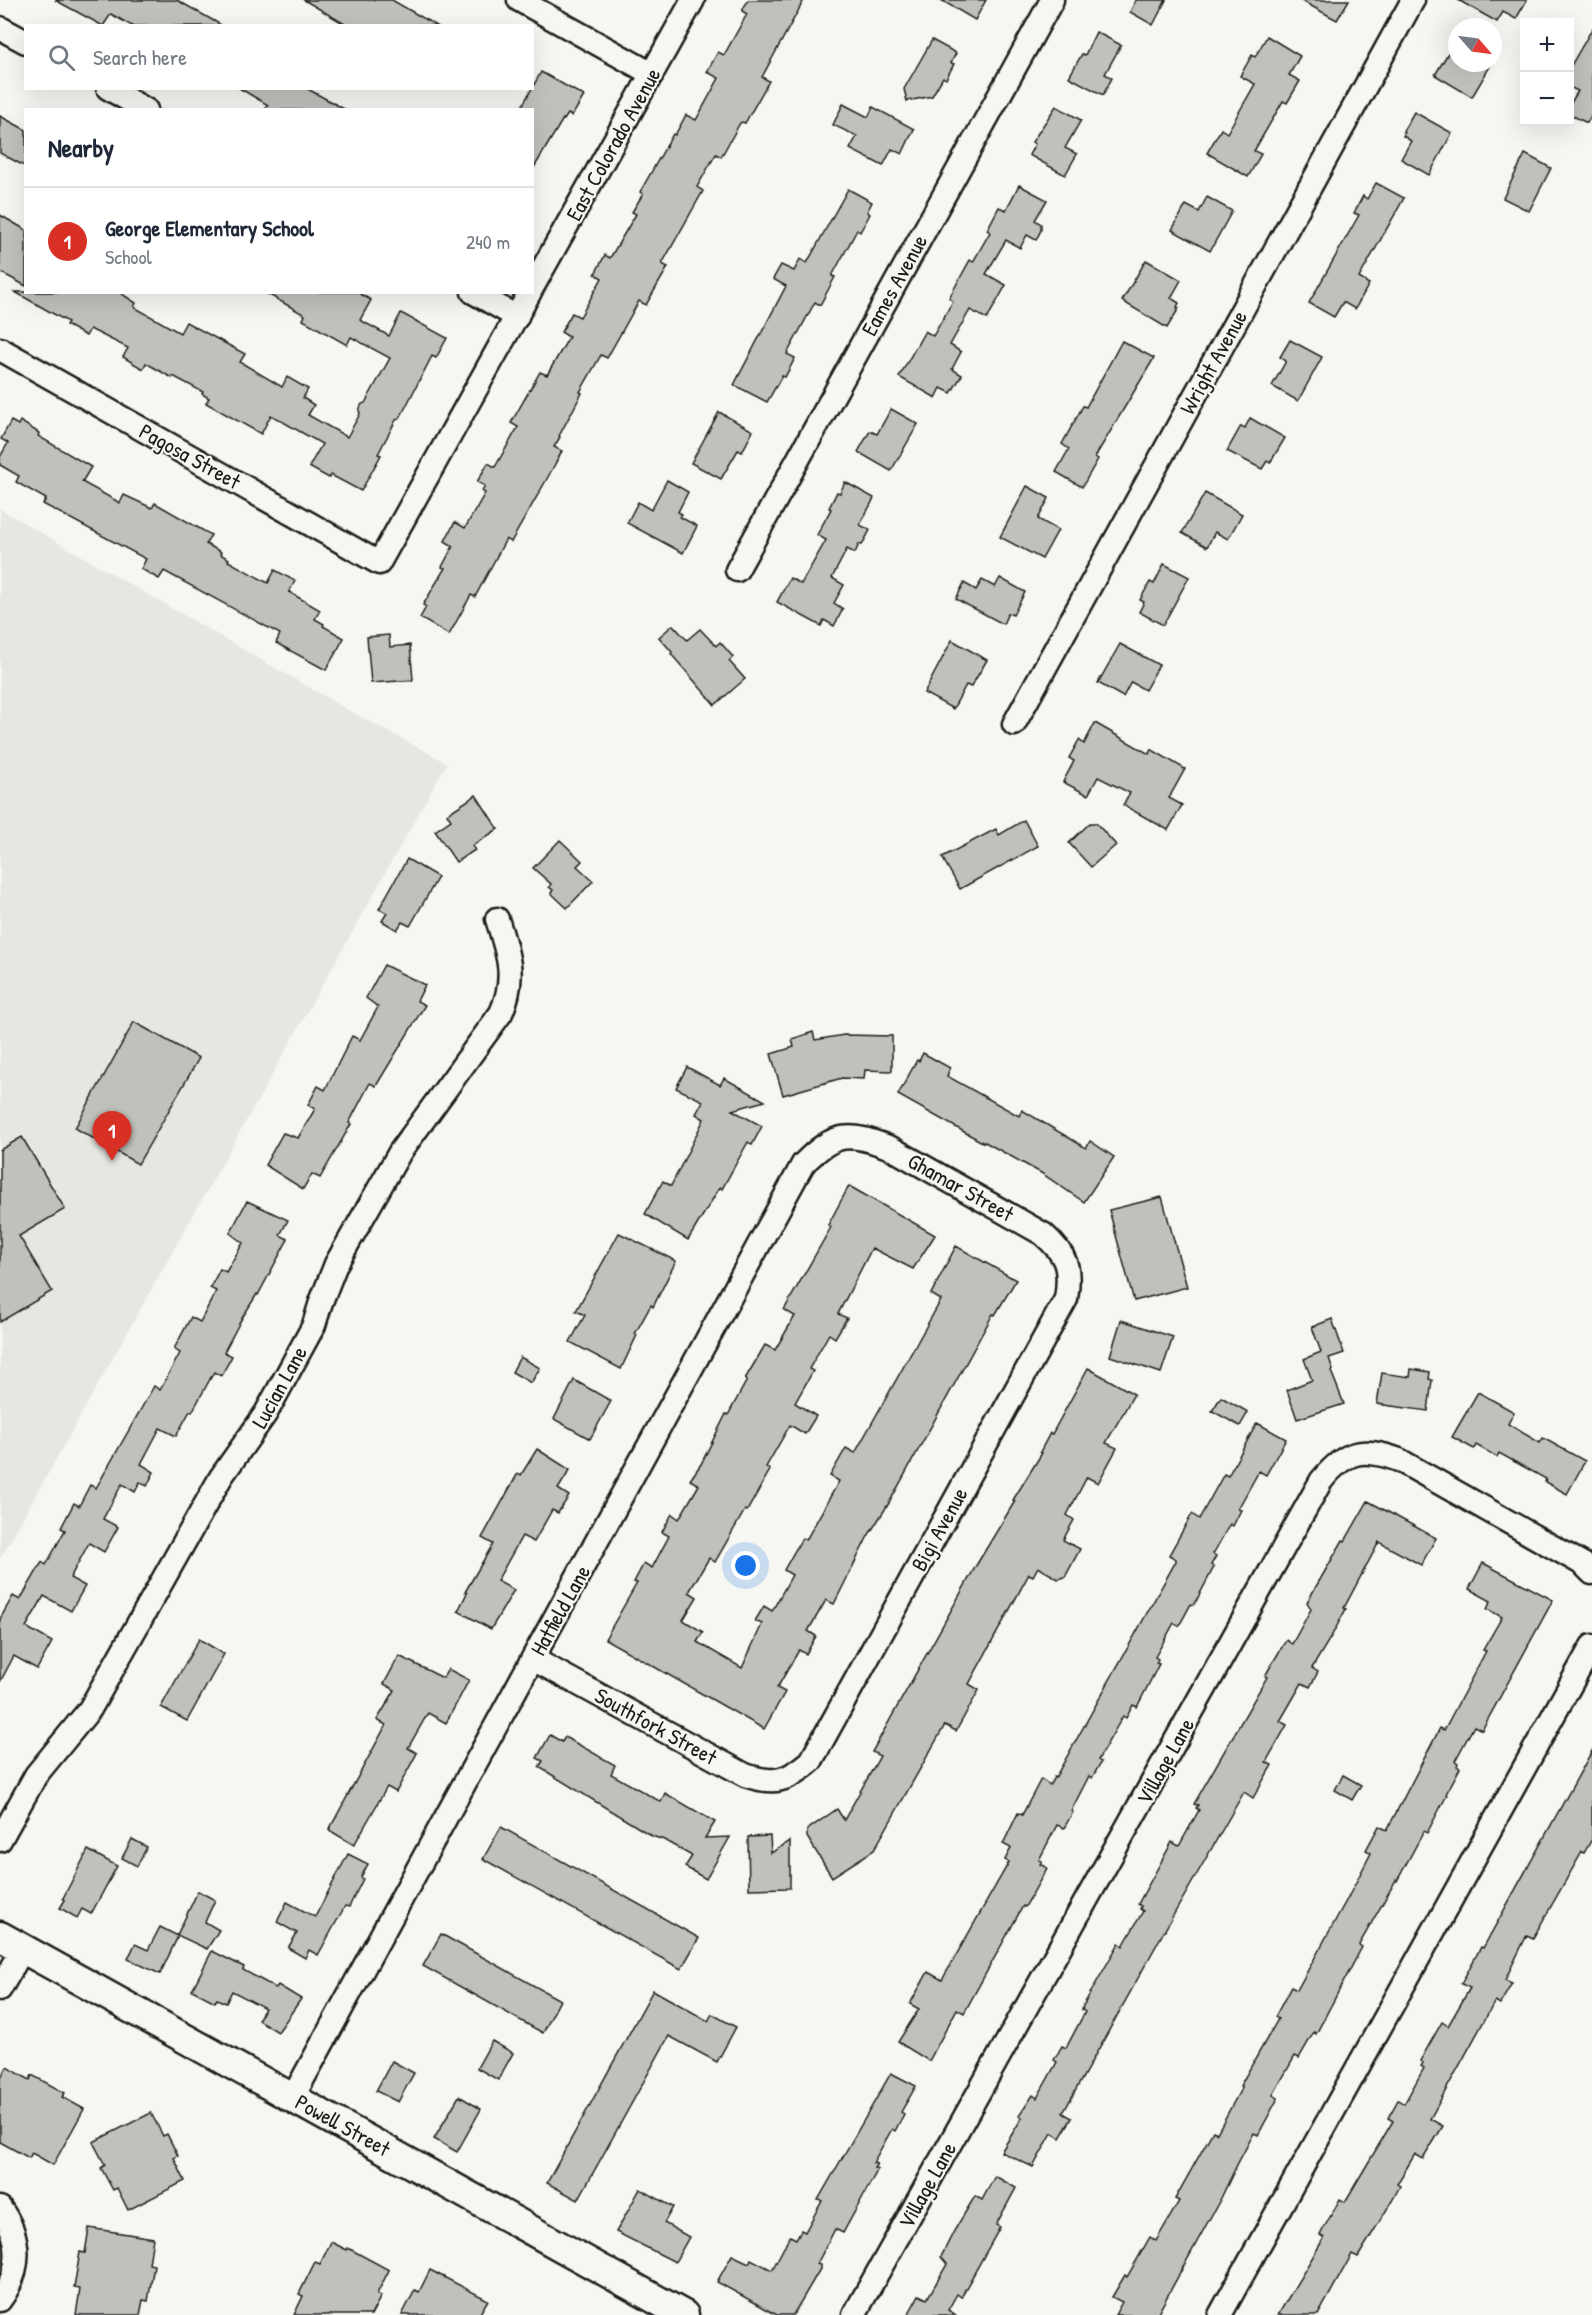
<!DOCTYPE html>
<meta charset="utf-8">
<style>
body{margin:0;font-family:"Patrick Hand",sans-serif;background:#f6f6f7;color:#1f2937}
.controls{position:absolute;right:18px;top:18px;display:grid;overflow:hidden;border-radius:0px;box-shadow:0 6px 24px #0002}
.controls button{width:54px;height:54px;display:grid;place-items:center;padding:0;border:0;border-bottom:2px solid #e0e1e3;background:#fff;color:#1f2937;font:30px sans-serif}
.compass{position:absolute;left:1448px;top:18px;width:54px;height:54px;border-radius:50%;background:#fff;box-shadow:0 6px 24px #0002;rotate:118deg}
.you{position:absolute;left:746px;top:1566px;width:21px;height:21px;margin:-15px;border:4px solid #fff;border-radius:50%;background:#1a73e8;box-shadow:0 0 0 9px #1a73e833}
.badge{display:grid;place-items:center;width:39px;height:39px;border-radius:50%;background:#d93025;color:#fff;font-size:20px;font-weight:700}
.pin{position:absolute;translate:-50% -50px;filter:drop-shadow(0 2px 3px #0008)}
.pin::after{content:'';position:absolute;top:32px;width:21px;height:18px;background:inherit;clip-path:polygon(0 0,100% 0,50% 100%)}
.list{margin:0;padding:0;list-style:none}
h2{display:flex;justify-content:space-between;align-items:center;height:78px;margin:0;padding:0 24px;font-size:26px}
h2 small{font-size:20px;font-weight:400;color:#747a83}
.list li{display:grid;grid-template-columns:39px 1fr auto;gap:18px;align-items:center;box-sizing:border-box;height:108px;padding:0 24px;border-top:2px solid #e0e1e3}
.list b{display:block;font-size:22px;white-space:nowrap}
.list p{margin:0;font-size:20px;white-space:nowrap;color:#747a83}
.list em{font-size:20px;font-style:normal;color:#747a83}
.icon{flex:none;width:33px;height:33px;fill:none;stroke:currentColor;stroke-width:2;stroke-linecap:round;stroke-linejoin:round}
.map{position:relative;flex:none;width:1592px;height:2315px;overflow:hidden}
.search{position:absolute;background:#fff;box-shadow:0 6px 24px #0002;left:24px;top:24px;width:510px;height:66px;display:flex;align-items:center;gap:15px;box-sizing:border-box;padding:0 21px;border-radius:0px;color:#747a83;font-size:22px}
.panel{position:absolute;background:#fff;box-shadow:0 6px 24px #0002;left:24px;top:108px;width:510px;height:186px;border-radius:0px}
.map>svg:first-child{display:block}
</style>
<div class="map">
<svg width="1592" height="2315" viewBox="0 0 1592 2315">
<rect width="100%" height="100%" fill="#f6f6f2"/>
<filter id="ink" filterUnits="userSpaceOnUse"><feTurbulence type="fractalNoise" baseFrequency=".0167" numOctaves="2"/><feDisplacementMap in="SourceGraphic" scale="12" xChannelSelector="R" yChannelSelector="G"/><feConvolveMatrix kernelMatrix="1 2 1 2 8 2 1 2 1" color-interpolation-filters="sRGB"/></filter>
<g filter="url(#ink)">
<path fill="#e6e6e2" d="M0,509L348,710L447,763L0,1559Z"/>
<g fill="#c0c0bd" stroke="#1c1c1c" stroke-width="1.5">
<path d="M55,0H177L223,26H132L111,14L103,26Z"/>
<path d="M304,0H392L437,26H348Z"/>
<path d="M748,0H804L762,77L769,81L745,123L742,122L740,123L721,157L716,154L697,187L703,191L662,264L668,267L646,305L639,301L607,358L601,355L580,392L582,393L559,436L560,437L554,447L562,451L548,477L511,542L506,539L475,597L471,595L449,635L420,618L426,607L423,605L445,568L442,567L453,546L445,541L455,522L465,528L485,493L482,491L485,486L477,482L488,463L495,467L518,427L511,423L540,372L547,375L569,337L561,332L572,313L580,317L602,278L595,274L605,255L610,258L636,214L632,212L643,194L640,192L673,134L675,135L686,115L696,120L719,78L707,72L718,52L724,55L747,14L742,11Z"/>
<path d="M941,0H986L975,20Z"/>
<path d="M1136,0H1166L1153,25L1130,12Z"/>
<path d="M1300,0H1349L1337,20Z"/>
<path d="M1458,0H1527L1516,19L1503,12L1497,22Z"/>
<path d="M1592,29V114L1587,123L1569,114V106L1578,91L1569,87V69Z"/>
<path d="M1096,32L1121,45L1105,74L1112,78L1103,95L1069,77L1082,54L1085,55Z"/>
<path d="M1267,36L1300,56L1289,75L1300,81L1287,103L1283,101L1254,151L1261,154L1248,177L1207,153L1221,129L1227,133L1255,84L1240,76L1252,55L1255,57Z"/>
<path d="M1457,38V63H1492L1472,97L1435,75Z"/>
<path d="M932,40L956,53L951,63L954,64L946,79L943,77L932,96L907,101L904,89Z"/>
<path d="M541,72L584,96L572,116L568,114L564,120L563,119L532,171V110H520Z"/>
<path d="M239,88H306L346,110H265L268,105Z"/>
<path d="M843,104L868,117L873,107L914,129L902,154L892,149L883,166L850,149L857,136L833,125Z"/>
<path d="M1056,106L1081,120L1065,148L1077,154L1065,175L1029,155L1035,144L1032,142Z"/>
<path d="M1414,112L1452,133L1429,175L1401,159L1411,141L1403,136L1405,132L1403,131Z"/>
<path d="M0,116L26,130V167L0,153Z"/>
<path d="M1525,154L1551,168L1529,211L1503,198Z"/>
<path d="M1376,183L1404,198L1359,278L1369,284L1355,309L1343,302L1334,317L1309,303L1359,215L1354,213L1363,196L1367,199Z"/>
<path d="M1019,185L1047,200L1035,220L1041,224V230L1036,240L1027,235L1020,248L1006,240L986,274L1006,285L987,319L970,310L950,345L961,352L952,369L962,375L951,393L941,388L936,398L899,377L925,331L933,336L953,301L949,298L970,260L973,262L990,232L987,230L999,207L1006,210Z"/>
<path d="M848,189L872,202L867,212L870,214L860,232L857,230L832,276L835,277L820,305L815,302L787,354L795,358L785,377L782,376L767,402L734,385L786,286L773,279L781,265L794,271L800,259L807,263Z"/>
<path d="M1207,197L1232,211L1210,251L1172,230L1186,205L1199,212Z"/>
<path d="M0,215L26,230V286L0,272Z"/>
<path d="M1146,260L1181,280L1171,298L1179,303L1177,307L1179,308L1167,328L1122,301Z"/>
<path d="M15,292H119L136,303L134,307L180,333L186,322L245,354L240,362L282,387L287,377L308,389L303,398L314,405L308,415L347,437L360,414L359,410L362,404L365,403L390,358L351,337L347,345L303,320L305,315L264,292H357L371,300L360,320L389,336L401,313L447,338L436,358L432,356L400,418L396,420L378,454L381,455L361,491L331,475L329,478L309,467L322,444L271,415L261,434L206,403L209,398L202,394L203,392L173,376L172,378L146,363L143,369L123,357L128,348L90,329L86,336L66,325L68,322Z"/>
<path d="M1290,340L1322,357L1298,401L1272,386L1286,361L1280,357Z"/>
<path d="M1122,341L1154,358L1095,457L1098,459L1082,487L1056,472L1069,449L1062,444L1083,406L1086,407Z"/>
<path d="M891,409L918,424L891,471L858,452L870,431L877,434Z"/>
<path d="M719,412L753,431L742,452L738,450L721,479L691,463Z"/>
<path d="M1250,418L1285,438L1270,463L1267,461L1262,469L1227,451L1241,426L1245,428Z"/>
<path d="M11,421L18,425L20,421L39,433L38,436L91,467L82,482L120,503L124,495L152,508L155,503L211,535L206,544L221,552L220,554L229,559L228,561L268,583L275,570L295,581L289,592L320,610L315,619L324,624L323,626L344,638L326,670L276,643L280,634L164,571L159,579L141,569L146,559L43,504L46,499L16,482L19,476L0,465V457L8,443L1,439Z"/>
<path d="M667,480L688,492L678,512L682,514L680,517L697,526L683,553L627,523L638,502L651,510Z"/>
<path d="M845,482L874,498L860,525L870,530L862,545L859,544L855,553L847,549L832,578L844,585L834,603L843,609L834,626L824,620L821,626L777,602L790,578L801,584L826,540L817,535L831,509L829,508L837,492L840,493Z"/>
<path d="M1027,486L1049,498L1038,519L1058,530L1042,559L1000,537Z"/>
<path d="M1205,493L1242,514L1228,539L1215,532L1207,547L1182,533Z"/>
<path d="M1164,564L1189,577L1163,625L1139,612L1144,602L1140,600L1150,582L1154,584Z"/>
<path d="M1000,578L1025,592L1013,615L1008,613L1003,624L956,599L964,583L976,590L982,580L995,587Z"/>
<path d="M673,625L687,640L700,629L716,646L720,642L733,657L729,661L745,679L715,705L671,654L672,652L659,637Z"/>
<path d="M389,635L390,647L410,645L413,680L371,683L367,637Z"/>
<path d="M952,640L987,660L971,687L966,685L953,709L924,693Z"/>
<path d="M1120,644L1159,665L1145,690L1131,682L1123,697L1098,683Z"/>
<path d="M1095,723L1149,754L1151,749L1185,769L1169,798L1182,805L1168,830L1123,805L1130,793L1098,777L1088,795L1063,782L1074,761L1069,758L1079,740L1084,744Z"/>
<path d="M476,795L498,829L472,846L475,850L456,862L435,831L451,820L447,814Z"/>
<path d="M1024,820L1038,846L960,889L942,857L996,829L999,835Z"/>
<path d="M1090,823H1096L1116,845L1091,867L1069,843Z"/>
<path d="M560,840L582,861L577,866L593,881L567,908L551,893L553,890L549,887L551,884L533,868Z"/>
<path d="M407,859L438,877L410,926L402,922L397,930L382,921L387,913L379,909Z"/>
<path d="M384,965L425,985L417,1001L425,1005L376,1086L370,1083L349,1123L351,1124L320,1178L312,1174L303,1189L265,1165L283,1133L298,1138L315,1109L308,1105L318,1086L325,1090L352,1036L360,1040L378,1007L366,998Z"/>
<path d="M134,1022L199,1058L138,1164L75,1128Z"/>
<path d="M813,1032L815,1040L844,1035L892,1036V1071L865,1070L864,1079L842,1078L783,1095L771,1054L794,1047L792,1039Z"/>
<path d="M923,1053L950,1068L947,1076L1019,1116L1022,1110L1086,1148L1090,1141L1114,1157L1084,1202L1041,1173L985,1142L984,1143L898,1095L917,1060L919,1061Z"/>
<path d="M687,1067L720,1085L724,1078L765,1101L732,1110L762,1126L752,1145L748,1142L722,1189L720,1187L688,1240L645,1214L663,1181L671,1186L704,1119L696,1114L703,1101L676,1088Z"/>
<path d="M22,1137L65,1209L19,1236L52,1291L0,1322V1150Z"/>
<path d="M849,1186L935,1235L913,1269L872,1248L838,1314L847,1318L835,1338L829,1334L809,1369L813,1371L795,1403L816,1416L805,1434L790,1425L766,1467L770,1470L747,1511L745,1510L715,1562L709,1558L689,1592L697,1597L683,1620L703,1632L697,1642L742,1668L762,1624L755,1621L764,1606L772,1611L792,1575L784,1570L802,1538L806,1540L839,1481L830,1476L846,1448L855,1453L941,1300L931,1294L956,1246L1016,1280L995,1315L993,1314L889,1503L868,1536L834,1604L826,1600L808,1631L816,1636L806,1654L799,1650L777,1688L785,1692L764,1729L605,1639L637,1583L634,1582L644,1563L652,1568L669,1536L662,1532L672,1514L679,1519L699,1485L690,1480L701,1464L726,1414L728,1415L747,1380L745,1379L765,1345L775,1350L795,1316L784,1310L831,1227L828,1225Z"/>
<path d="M1162,1197L1187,1287L1134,1301L1109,1210Z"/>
<path d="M247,1201L288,1220L280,1235L288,1239L258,1295L257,1294L242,1318L224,1352L232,1356L221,1376L214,1372L192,1412L190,1411L176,1436L160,1428L141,1464L154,1472L147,1486L140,1482L135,1492L122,1484L103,1519L118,1527L104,1552L89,1543L70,1578L85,1586L71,1611L44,1596L26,1627L52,1642L37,1669L14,1656L0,1682V1619L13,1596L20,1600L42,1562L46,1565L65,1530L61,1528L74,1503L79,1506L90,1485L96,1488L154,1386L160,1390L180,1353L174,1349L191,1317L200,1322L216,1291L210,1288L220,1269L226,1272L243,1243L230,1233Z"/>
<path d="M619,1233L676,1261L653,1307L651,1305L635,1334L637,1335L621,1369L570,1342L585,1315L576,1311Z"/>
<path d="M1332,1319L1344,1353L1329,1358L1333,1370L1331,1371L1344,1404L1297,1419L1287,1390L1312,1380L1304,1359L1321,1352L1312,1327Z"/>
<path d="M1121,1320L1173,1337L1161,1373L1110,1356Z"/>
<path d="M520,1357L540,1368L531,1383L512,1372Z"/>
<path d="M1088,1368L1134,1394L1106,1443L1117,1448L1098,1483L1087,1477L1067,1515L1074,1520L1063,1540L1080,1549L1065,1577L1058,1579L1038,1567L1033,1576L1029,1574L969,1684L979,1690L956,1731L945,1725L874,1850L832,1877L807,1837V1830L837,1809L844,1820L880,1756L872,1752L977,1564L1015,1501L1013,1500L1042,1453L1040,1452L1050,1433L1052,1434Z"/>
<path d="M1411,1369L1430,1372L1429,1379L1432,1380L1428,1411L1377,1404L1382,1373L1410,1377Z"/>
<path d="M574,1380L611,1401L590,1439L554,1419Z"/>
<path d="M1478,1392L1514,1412L1508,1424L1540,1443L1543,1438L1585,1461L1567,1494L1545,1482L1546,1479L1499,1453L1497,1457L1476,1445L1474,1449L1452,1437Z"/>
<path d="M1221,1397L1248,1412L1240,1426L1212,1411Z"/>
<path d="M1257,1423L1286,1439L1266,1475L1259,1471L1238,1509L1241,1510L1233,1526L1230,1524L1213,1554L1216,1556L1211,1565L1214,1567L1194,1605L1191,1604L1179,1626L1174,1623L1155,1657L1158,1659L1156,1663L1159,1664L1137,1707L1133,1705L1126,1718L1123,1716L1098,1760L1101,1762L1092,1778L1089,1776L1071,1811L1073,1812L1064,1828L1057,1825L1039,1860L1042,1861L1040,1864L1047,1868L1025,1907L1023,1906L964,2013L957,2009L929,2061L898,2042L919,2009L910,2004L928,1972L942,1980L1009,1862L1005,1860L1011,1848L1003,1844L1018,1813L1022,1815L1041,1779L1050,1785L1054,1777L1055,1778L1176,1561V1559L1169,1555L1192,1514L1199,1519L1224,1474L1228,1476Z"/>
<path d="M537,1449L570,1470L558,1489L569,1496L558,1513L552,1510L534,1542L522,1536L497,1581L514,1590L491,1629L458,1611L467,1593L465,1592L493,1544L482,1538L518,1473L521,1475Z"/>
<path d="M1368,1501L1436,1538L1421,1565L1379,1542L1344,1608L1346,1609L1332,1635L1312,1668L1318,1672L1310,1687L1302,1683L1280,1721L1287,1725L1266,1762L1272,1765L1253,1798L1244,1792L1162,1935L1063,2113L1072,2118L1060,2138L1052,2133L1033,2167L1001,2152L1022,2118L1019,2116L1033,2095L1037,2098L1057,2062L1054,2060L1062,2046L1066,2048L1085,2012L1082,2010L1083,2006L1119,1943L1123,1946L1143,1911L1140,1909L1141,1906L1138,1904L1172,1842L1179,1846L1199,1810L1196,1808L1198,1805L1194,1804L1267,1677L1265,1676L1286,1640L1292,1644L1311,1609L1307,1602L1343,1540L1345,1541Z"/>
<path d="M1483,1563L1553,1600L1482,1730L1474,1726L1455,1761L1458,1763L1457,1766L1460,1768L1446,1794L1447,1795L1427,1833L1424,1831L1397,1881L1396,1880L1359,1945L1362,1947L1316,2034L1314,2032L1299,2058L1295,2056L1273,2095L1278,2098L1258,2135L1254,2133L1238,2163L1221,2198L1157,2315H1115L1122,2302L1112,2297L1125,2275L1127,2277L1150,2237L1156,2241L1179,2201L1175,2199L1213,2131L1217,2133L1242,2087L1240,2086L1278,2019L1275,2017L1291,1987L1297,1990L1352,1890L1371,1853L1366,1850L1379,1826L1387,1830L1440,1728L1444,1730L1486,1651L1483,1650L1502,1617L1487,1609L1491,1601L1469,1589Z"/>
<path d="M199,1639L224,1654L187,1721L161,1707Z"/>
<path d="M399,1656L443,1678L448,1669L469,1680L446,1723L428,1713L408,1748L417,1753L396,1792L387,1787L354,1845L329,1830L386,1725L377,1720L395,1690L384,1684Z"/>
<path d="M550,1735L562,1742L565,1737L615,1765L611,1774L661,1802L665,1793L715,1822L705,1838L730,1837L706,1879L685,1867L692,1856L664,1840L652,1836L539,1767L543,1761L537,1758Z"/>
<path d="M1592,1751V1839L1584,1853L1582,1852L1533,1938L1527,1935L1505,1980L1512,1983L1500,2004L1495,2001L1430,2119L1443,2126L1423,2159L1415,2154L1397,2184L1400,2186L1392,2201L1358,2257L1352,2254L1318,2315H1278L1324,2238L1320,2235L1340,2199L1345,2202L1393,2121L1388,2118L1398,2100L1404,2104L1424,2068L1421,2066L1423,2063L1420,2061L1442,2022L1448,2026L1470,1988L1461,1984L1481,1947L1483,1948Z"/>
<path d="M1343,1775L1361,1785L1352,1800L1335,1790Z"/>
<path d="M501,1827L699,1938L681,1969L483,1859Z"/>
<path d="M770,1836L771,1853L790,1841V1888L749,1889L748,1837Z"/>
<path d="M132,1839L147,1847L137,1866L122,1858Z"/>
<path d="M88,1850L117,1866L91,1914L82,1909L77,1918L60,1908L65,1900L63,1898Z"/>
<path d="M348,1854L368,1864L361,1877L363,1879L349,1907L345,1906L318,1955L309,1950L305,1958L288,1948L297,1933L277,1922L287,1902L315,1917Z"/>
<path d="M198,1891L215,1900L205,1922L219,1930L207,1949L177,1935Z"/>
<path d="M160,1927L178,1936L160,1974L128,1959L135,1944L148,1950Z"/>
<path d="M441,1934L560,2000L543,2033L423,1966Z"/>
<path d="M212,1951L244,1967L243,1970L276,1988L278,1985L301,1999L278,2032L258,2020L265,2008L232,1991L226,2003L217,1999L215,2002L192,1990Z"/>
<path d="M653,1990L708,2021L712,2014L736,2027L717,2062L669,2036L578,2200L547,2183Z"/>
<path d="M492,2041L513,2053L498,2080L477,2068Z"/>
<path d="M392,2061L414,2073L398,2102L376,2091Z"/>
<path d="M7,2067L30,2080L32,2075L65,2093L62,2097L84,2109L53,2165L32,2153L29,2158L0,2142V2080Z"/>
<path d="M891,2073L916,2086L901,2112L904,2114L895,2131L892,2129L873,2163L877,2164L874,2168L878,2169L843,2233L835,2229L817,2264L820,2265V2269L793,2315H777L717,2282L732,2255L749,2263L751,2259L772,2270L790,2236L796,2239L801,2230L805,2232L822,2201L818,2200Z"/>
<path d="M459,2096L481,2109L457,2152L434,2139Z"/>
<path d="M151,2113L163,2136L167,2134L178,2156L174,2158L185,2181L128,2210L117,2188L113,2190L101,2168L105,2165L93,2142Z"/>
<path d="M995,2176L1016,2188L996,2225L1000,2227L961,2297L957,2294L948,2310L956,2315H908L919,2295L927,2299L947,2264L941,2257L954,2231L975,2196L982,2200Z"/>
<path d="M640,2189L673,2207L664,2223L689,2237L675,2262L616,2232Z"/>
<path d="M89,2228L153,2238L149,2264L154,2265L148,2301L143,2300L140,2315H76L80,2289L74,2288L80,2252L85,2253Z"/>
<path d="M331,2242L347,2250L348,2248L389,2270L377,2294L381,2296L371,2315H294L303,2296L299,2294L315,2262L320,2264Z"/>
<path d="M430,2270L488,2300L479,2315H402L415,2290L419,2292Z"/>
</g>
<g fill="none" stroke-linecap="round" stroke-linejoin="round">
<defs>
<g id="minor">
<path d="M519,0L652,74"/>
<path d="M0,28L26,42"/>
<path d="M108,88L146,110"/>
<path d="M532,288L693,0"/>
<path d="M473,292L517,317"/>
<path d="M0,349L379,563L530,292"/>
<path d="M737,570L1052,0"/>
<path d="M1014,724L1413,0"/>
<path d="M0,1840L36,1775L90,1709L221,1477L266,1413L314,1325L321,1302L336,1264L400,1152L501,1013C517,977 508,954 497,919"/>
<path d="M0,1989L23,1949"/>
<path d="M293,2097L803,1164C835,1131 850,1132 891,1148L1043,1234C1067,1255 1071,1268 1066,1299L811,1761C788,1781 774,1785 745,1775L533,1659"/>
<path d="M0,2208C22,2238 22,2270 0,2300"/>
<path d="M854,2315L1321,1481C1346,1450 1362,1447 1399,1460L1583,1564L1592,1573"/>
<path d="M1220,2315L1592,1646"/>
</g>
<path id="tertiary" d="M0,1936L684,2315"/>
</defs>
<use href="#minor" stroke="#1c1c1c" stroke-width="27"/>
<use href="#tertiary" stroke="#1c1c1c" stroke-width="33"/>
<use href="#minor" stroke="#f6f6f2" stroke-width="22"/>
<use href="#tertiary" stroke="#f6f6f2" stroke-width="28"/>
</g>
</g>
<g text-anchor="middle" stroke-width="4.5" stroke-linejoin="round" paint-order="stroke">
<g font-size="22" fill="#1c1c1c" stroke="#f6f6f2">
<text transform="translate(613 144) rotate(-61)" y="8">East Colorado Avenue</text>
<text transform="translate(894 285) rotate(-61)" y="8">Eames Avenue</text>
<text transform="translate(1213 362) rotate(-61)" y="8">Wright Avenue</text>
<text transform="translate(190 456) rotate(29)" y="8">Pagosa Street</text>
<text transform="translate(961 1187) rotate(29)" y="8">Ghamar Street</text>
<text transform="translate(279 1387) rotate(-61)" y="8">Lucian Lane</text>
<text transform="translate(939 1529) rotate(-61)" y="8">Bigi Avenue</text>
<text transform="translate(560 1610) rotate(-61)" y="8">Hatfield Lane</text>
<text transform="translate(656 1726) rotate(29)" y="8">Southfork Street</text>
<text transform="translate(1165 1761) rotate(-61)" y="8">Village Lane</text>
<text transform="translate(343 2125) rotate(29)" y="8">Powell Street</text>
<text transform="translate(927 2185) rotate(-61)" y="8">Village Lane</text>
</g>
</g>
</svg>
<div class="controls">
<button>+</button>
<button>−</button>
</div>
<svg class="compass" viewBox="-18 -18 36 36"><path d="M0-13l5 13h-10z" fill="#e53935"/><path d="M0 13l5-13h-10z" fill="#747a83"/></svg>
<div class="you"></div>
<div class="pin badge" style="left:112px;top:1161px">1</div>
<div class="search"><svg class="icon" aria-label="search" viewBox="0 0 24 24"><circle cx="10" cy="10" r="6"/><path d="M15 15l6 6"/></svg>Search here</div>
<section class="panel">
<h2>Nearby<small></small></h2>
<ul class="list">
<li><span class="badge">1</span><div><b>George Elementary School</b><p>School</p></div><em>240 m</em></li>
</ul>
</section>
</div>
